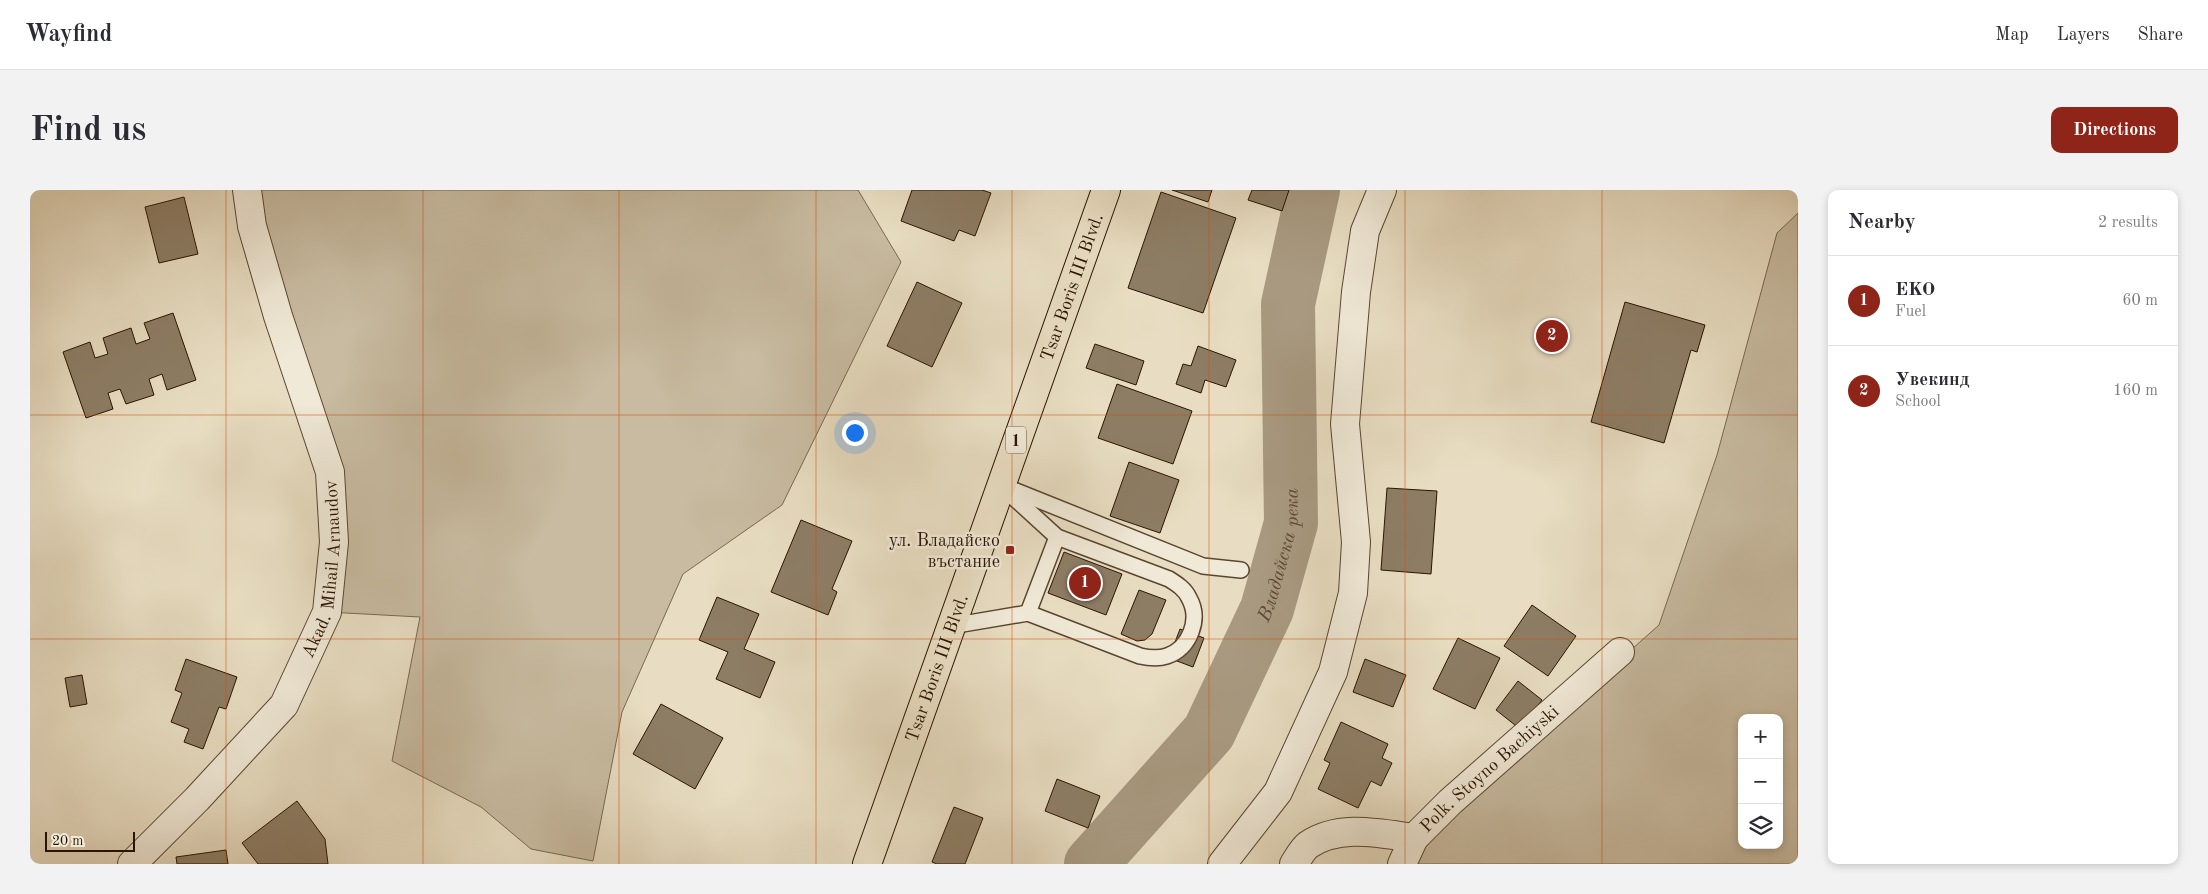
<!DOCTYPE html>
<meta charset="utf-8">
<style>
body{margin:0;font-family:"Old Standard TT",serif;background:#f2f2f3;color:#2b2b33}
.controls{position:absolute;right:15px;bottom:15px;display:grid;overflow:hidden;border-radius:10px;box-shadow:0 2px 8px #0003}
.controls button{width:45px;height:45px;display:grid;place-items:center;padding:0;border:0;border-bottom:1px solid #e1e1e2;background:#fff;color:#2b2b33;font:25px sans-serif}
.scale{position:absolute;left:15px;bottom:12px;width:90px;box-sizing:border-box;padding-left:5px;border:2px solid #2b1400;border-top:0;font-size:14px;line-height:18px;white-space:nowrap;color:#2b1400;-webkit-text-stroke:4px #f0e9d7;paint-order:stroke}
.you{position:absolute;left:824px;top:242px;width:18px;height:18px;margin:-12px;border:4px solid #fff;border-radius:50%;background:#1a73e8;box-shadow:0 0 0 8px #1a73e833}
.badge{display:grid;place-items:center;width:32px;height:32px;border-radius:50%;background:#8f2418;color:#fff;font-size:16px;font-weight:700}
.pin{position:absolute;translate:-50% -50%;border:2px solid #fff;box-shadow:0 1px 5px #0006}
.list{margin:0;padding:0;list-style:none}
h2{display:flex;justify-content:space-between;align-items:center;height:65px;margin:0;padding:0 20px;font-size:21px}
h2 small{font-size:16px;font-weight:400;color:#7c7c81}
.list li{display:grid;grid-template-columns:32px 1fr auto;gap:15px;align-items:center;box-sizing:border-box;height:90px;padding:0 20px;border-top:1px solid #e1e1e2}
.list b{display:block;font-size:19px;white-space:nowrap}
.list p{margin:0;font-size:16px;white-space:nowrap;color:#7c7c81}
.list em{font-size:16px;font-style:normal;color:#7c7c81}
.icon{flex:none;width:28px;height:28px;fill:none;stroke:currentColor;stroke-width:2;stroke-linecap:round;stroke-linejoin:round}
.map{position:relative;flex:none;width:1768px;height:674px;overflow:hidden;border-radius:10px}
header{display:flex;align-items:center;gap:30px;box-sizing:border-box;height:70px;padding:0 25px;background:#fff;border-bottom:1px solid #e1e1e2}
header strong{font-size:24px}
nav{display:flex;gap:28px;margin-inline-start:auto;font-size:18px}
.intro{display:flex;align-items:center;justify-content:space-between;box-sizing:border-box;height:120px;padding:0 30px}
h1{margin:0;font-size:35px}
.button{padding:12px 22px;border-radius:10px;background:#8f2418;color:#fff;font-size:18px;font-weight:700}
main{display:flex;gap:30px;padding:0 30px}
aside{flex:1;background:#fff;border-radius:10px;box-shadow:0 2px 8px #0003}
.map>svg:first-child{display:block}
</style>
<header>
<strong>Wayfind</strong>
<nav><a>Map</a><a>Layers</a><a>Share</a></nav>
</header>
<div class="intro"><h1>Find us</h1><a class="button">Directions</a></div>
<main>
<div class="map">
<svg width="1768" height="674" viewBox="0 0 1768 674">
<rect width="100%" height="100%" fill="#e8ddc2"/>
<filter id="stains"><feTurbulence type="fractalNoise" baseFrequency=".004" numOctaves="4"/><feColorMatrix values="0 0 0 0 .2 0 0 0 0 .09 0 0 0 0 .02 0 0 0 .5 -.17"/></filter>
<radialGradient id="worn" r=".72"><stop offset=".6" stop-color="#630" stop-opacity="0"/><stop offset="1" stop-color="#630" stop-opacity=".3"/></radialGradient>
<g fill="#c8bba1" stroke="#7a6850" fill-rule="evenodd">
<path d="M217,0H828L871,72L752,315L653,384L592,522L563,671L501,659L451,617L362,571L390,427L297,422L304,352Z"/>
<path d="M1768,23V674H1383L1395,643L1629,435L1687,265L1747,43ZM1712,528H1749V655H1712Z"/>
</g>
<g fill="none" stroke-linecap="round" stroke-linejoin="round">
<path stroke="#a89980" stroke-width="54" id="s1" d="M1061,674L1179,542L1237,419L1261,333L1258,114L1283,0"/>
</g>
<g fill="#8d7d65" stroke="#2b1400">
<path d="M882,0H952L961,3L945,46L929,40L924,51L871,31Z"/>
<path d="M1142,0H1182L1178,12Z"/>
<path d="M1222,0H1259L1252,21L1218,10Z"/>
<path d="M1131,2L1206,28L1173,123L1098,98Z"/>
<path d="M154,7L168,64L129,73L115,17Z"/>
<path d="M887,92L932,113L902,177L857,156Z"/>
<path d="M1595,112L1675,135L1667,162L1661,160L1634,253L1561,232Z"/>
<path d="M143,123L166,190L137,200L132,184L119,189L124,205L96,214L90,199L78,203L83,219L56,228L33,162L60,152L65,168L78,164L73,148L101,138L106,154L120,149L114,133Z"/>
<path d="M1065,154L1114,171L1106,195L1056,178Z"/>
<path d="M1168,156L1206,170L1196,197L1175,190L1171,203L1146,194L1153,174L1161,176Z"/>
<path d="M1087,194L1162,221L1143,274L1068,248Z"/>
<path d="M1099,272L1149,290L1130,343L1080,326Z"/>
<path d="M1357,298L1407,301L1401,384L1351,380Z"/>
<path d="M771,330L822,351L802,399L807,402L798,425L741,402Z"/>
<path d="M1034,362L1092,384L1076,425L1018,403Z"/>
<path d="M1109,400L1136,410L1122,444L1115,450L1107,451L1091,444Z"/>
<path d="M687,407L729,424L714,459L745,472L730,508L686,489L698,462L669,450Z"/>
<path d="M1502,415L1546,446L1518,486L1474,456Z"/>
<path d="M1150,439L1174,448L1163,477L1139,468Z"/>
<path d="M1428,448L1470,468L1445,519L1403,499Z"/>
<path d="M156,469L207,487L196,519L189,517L173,559L154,552L159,539L141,532L152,503L145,500Z"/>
<path d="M1335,469L1376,485L1363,517L1323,502Z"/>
<path d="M52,485L57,514L40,517L35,488Z"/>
<path d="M1488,491L1512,510L1490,539L1466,520Z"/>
<path d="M631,514L693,548L665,599L603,564Z"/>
<path d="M1311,532L1358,554L1352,568L1362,573L1351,596L1341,591L1328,618L1288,599L1300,573L1294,570Z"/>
<path d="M1027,589L1070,606L1058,638L1015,621Z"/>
<path d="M267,611L295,649L298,674H228L212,653Z"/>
<path d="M924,617L953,628L935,674H907L902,672Z"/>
<path d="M196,660L198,674H147L146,667Z"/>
</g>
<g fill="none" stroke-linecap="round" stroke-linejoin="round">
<defs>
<g id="lane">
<path d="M981,299L1173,376L1211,380"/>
<path d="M998,423L1027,347"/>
<path d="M921,436L998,423L1110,466C1119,468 1128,469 1137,466C1160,458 1171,429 1159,408C1155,399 1147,394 1139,389L1027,347L970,295"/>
</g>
<g id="street">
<path id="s2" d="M102,674L167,609L254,515L297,422L304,352L300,282L248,126L222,36L217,0"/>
<path d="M1192,674L1248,602L1303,482L1323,403L1326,352L1315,234L1326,102L1335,41L1352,0"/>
<path id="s3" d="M1264,674C1268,668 1272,660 1278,655C1309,634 1348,643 1384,648L1420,612L1590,462"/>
<path d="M1372,674L1384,648"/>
</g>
<g id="primary">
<path id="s4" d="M837,674L1076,0"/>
</g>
</defs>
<use href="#lane" stroke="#5a4630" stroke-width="18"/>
<use href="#street" stroke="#5a4630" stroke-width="30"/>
<use href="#primary" stroke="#2b1400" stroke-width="30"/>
<use href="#lane" stroke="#f0e9d7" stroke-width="15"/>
<use href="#street" stroke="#f0e9d7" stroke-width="28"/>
<use href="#primary" stroke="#e8ddc2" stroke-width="28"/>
</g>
<path fill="none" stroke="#d5520b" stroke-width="1" stroke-opacity="0.55" d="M196,0V674M393,0V674M589,0V674M786,0V674M982,0V674M1179,0V674M1375,0V674M1572,0V674M0,225H1768M0,449H1768"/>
<rect fill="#8f2418" stroke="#f0e9d7" stroke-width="2" x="975" y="355" width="10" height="10" rx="2.5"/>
<g text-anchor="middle" stroke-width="5" stroke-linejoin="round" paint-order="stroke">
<rect fill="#f0e9d7" stroke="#665440" stroke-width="1" x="976" y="236.5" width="20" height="27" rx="4"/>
<g font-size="16" font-weight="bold" fill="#2b1400">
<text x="986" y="256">1</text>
</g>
<g font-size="18" fill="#2b1400" stroke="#f0e9d7">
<text dy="6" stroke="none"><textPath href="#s4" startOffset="612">Tsar Boris III Blvd.</textPath></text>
<text dy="6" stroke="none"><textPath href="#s2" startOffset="364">Akad. Mihail Arnaudov</textPath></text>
<text dy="6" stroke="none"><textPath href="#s4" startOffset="208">Tsar Boris III Blvd.</textPath></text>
<text dy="6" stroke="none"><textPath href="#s3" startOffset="235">Polk. Stoyno Bachiyski</textPath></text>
</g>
<g font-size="18" fill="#2b1400" stroke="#f0e9d7" text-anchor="end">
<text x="970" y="356">ул. Владайско<tspan x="970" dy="21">въстание</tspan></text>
</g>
<g font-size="19" font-style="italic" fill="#5d4933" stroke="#f0e9d7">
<text dy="7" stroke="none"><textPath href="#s1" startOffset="369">Владайска река</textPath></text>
</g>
</g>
<rect width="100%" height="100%" filter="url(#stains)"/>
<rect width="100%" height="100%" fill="url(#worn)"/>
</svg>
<div class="controls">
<button>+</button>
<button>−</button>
<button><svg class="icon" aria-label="layers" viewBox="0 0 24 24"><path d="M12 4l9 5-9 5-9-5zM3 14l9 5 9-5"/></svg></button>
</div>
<div class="scale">20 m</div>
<div class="you"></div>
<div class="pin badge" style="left:1055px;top:393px">1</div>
<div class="pin badge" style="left:1522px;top:146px">2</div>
</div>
<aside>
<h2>Nearby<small>2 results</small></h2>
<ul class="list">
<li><span class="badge">1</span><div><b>EKO</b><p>Fuel</p></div><em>60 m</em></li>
<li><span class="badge">2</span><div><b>Увекинд</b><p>School</p></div><em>160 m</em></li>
</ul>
</aside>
</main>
